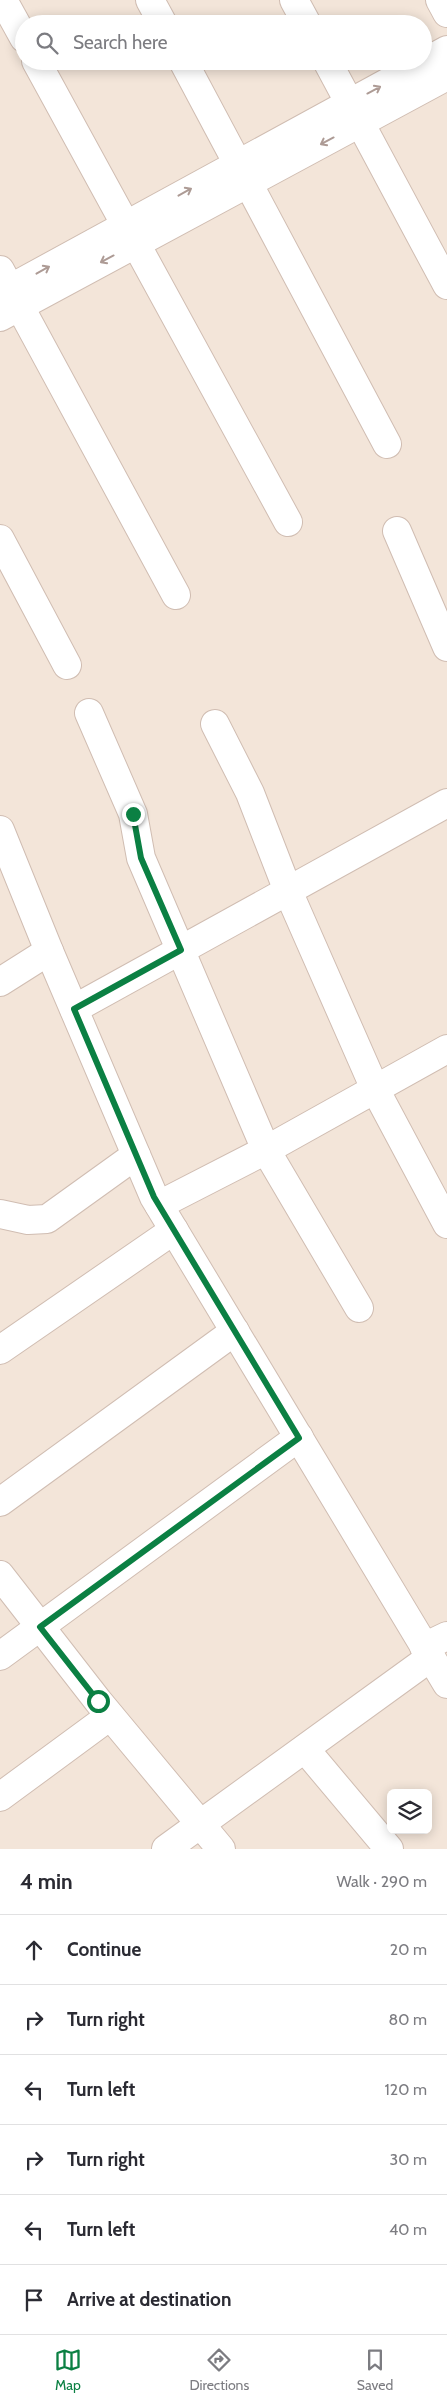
<!DOCTYPE html>
<meta charset="utf-8">
<style>
body{margin:0;font-family:Cabin,sans-serif;background:#f7f7f7;color:#2b2b33}
.controls{position:absolute;right:15px;bottom:15px;display:grid;overflow:hidden;border-radius:8px;box-shadow:0 2px 12px #0003}
.controls button{width:45px;height:45px;display:grid;place-items:center;padding:0;border:0;border-bottom:1px solid #e1e1e2;background:#fff;color:#2b2b33;font:25px sans-serif}
.stop{position:absolute;width:15px;height:15px;margin:-11px;border:4px solid #0b8043;border-radius:50%;background:#fff}
.stop.end{background:#0b8043;border-color:#fff;box-shadow:0 1px 5px #0008}
.list{margin:0;padding:0;list-style:none}
h2{display:flex;justify-content:space-between;align-items:center;height:65px;margin:0;padding:0 20px;font-size:21px}
h2 small{font-size:16px;font-weight:400;color:#7c7c81}
.list li{display:grid;grid-template-columns:32px 1fr auto;gap:15px;align-items:center;box-sizing:border-box;height:70px;padding:0 20px;border-top:1px solid #e1e1e2}
.list b{display:block;font-size:19px;white-space:nowrap}
.list em{font-size:16px;font-style:normal;color:#7c7c81}
.icon{flex:none;width:28px;height:28px;fill:none;stroke:currentColor;stroke-width:2;stroke-linecap:round;stroke-linejoin:round}
.map{position:relative;flex:none;width:447px;height:1849px;overflow:hidden}
.search{position:absolute;background:#fff;box-shadow:0 2px 12px #0003;left:15px;right:15px;top:15px;height:55px;display:flex;align-items:center;gap:12px;box-sizing:border-box;padding:0 18px;border-radius:28px;color:#7c7c81;font-size:19px}
.sheet{height:485px;background:#fff}
nav{display:flex;justify-content:space-around;align-items:center;box-sizing:border-box;height:70px;border-top:1px solid #e1e1e2;background:#fff;font-size:14px;color:#7c7c81}
nav a{display:grid;justify-items:center;gap:2px}
nav .on{color:#0b8043}
.map>svg:first-child{display:block}
</style>
<div class="map">
<svg width="447" height="1849" viewBox="0 0 447 1849">
<rect width="100%" height="100%" fill="#fcf4ea"/>
<path fill="#f3e5d9" fill-rule="evenodd" d="M0,0H447V1849H0ZM24,24H423V61H24ZM391,1793H428V1830H391Z"/>
<g fill="none" stroke-linecap="round" stroke-linejoin="round">
<defs>
<g id="minor">
<path d="M3,0L24,38"/>
<path d="M150,0L163,24"/>
<path d="M294,0L307,24"/>
<path d="M440,0L447,13"/>
<path d="M36,61L288,522"/>
<path d="M183,61L387,444"/>
<path d="M327,61L447,285"/>
<path d="M0,270L176,595"/>
<path d="M0,294L447,50"/>
<path d="M0,317L447,76"/>
<path d="M397,531L447,647"/>
<path d="M0,539L67,665"/>
<path d="M89,713L133,814L141,858L266,1150L359,1308"/>
<path d="M215,724L250,793L288,891L375,1089L447,1224"/>
<path d="M0,830L49,951L154,1197L447,1684"/>
<path d="M0,982L49,951"/>
<path d="M74,1009L447,803"/>
<path d="M159,1205L266,1150L447,1049"/>
<path d="M0,1214L28,1220L47,1219L136,1155"/>
<path d="M0,1350L174,1230"/>
<path d="M0,1502L235,1331"/>
<path d="M0,1575L98,1701L221,1849"/>
<path d="M424,1647L447,1636"/>
<path d="M0,1656L299,1437"/>
<path d="M305,1749L389,1849"/>
<path d="M0,1797L110,1716"/>
<path d="M166,1849L431,1657"/>
</g>
</defs>
<use href="#minor" stroke="#d0bdb2" stroke-width="30"/>
<use href="#minor" stroke="#fff" stroke-width="28"/>
</g>
<defs><path id="oneway-shaft" d="M-6 0H5M1.5-3L5.5 0L1.5 3" fill="none" stroke-width="1.6" stroke-linecap="round" stroke-linejoin="round" transform="scale(1.25)"/></defs>
<g stroke="#ad9b95">
<use href="#oneway-shaft" transform="translate(374 90) rotate(-28)"/>
<use href="#oneway-shaft" transform="translate(327 141) rotate(152)"/>
<use href="#oneway-shaft" transform="translate(185 192) rotate(-29)"/>
<use href="#oneway-shaft" transform="translate(107 259) rotate(152)"/>
<use href="#oneway-shaft" transform="translate(43 270) rotate(-29)"/>
</g>
<g fill="none" stroke-linecap="round" stroke-linejoin="round">
<path stroke="#0b8043" stroke-width="6" d="M98,1701L40,1627L299,1438L154,1197L74,1009L181,950L141,858L133,814"/>
</g>
</svg>
<div class="controls">
<button><svg class="icon" aria-label="layers" viewBox="0 0 24 24"><path d="M12 4l9 5-9 5-9-5zM3 14l9 5 9-5"/></svg></button>
</div>
<div class="stop" style="left:98px;top:1701px"></div>
<div class="stop end" style="left:133px;top:814px"></div>
<div class="search"><svg class="icon" aria-label="search" viewBox="0 0 24 24"><circle cx="10" cy="10" r="6"/><path d="M15 15l6 6"/></svg>Search here</div>
</div>
<section class="sheet">
<h2>4 min<small>Walk · 290 m</small></h2>
<ul class="list">
<li><svg class="icon" aria-label="ahead" viewBox="0 0 24 24"><path d="M12 20V5M6 11l6-6 6 6"/></svg><div><b>Continue</b></div><em>20 m</em></li>
<li><svg class="icon" aria-label="right" viewBox="0 0 24 24"><path d="M7 20v-9h11M14 6l5 5-5 5"/></svg><div><b>Turn right</b></div><em>80 m</em></li>
<li><svg class="icon" aria-label="left" viewBox="0 0 24 24"><path d="M17 20v-9H6M10 6l-5 5 5 5"/></svg><div><b>Turn left</b></div><em>120 m</em></li>
<li><svg class="icon" aria-label="right" viewBox="0 0 24 24"><path d="M7 20v-9h11M14 6l5 5-5 5"/></svg><div><b>Turn right</b></div><em>30 m</em></li>
<li><svg class="icon" aria-label="left" viewBox="0 0 24 24"><path d="M17 20v-9H6M10 6l-5 5 5 5"/></svg><div><b>Turn left</b></div><em>40 m</em></li>
<li><svg class="icon" aria-label="arrive" viewBox="0 0 24 24"><path d="M6 21V4h12l-3 4 3 4H6"/></svg><div><b>Arrive at destination</b></div></li>
</ul>
</section>
<nav>
<a class="on"><svg class="icon" aria-label="map" viewBox="0 0 24 24"><path d="M3 6l6-2 6 2 6-2v14l-6 2-6-2-6 2zM9 4v14M15 6v14"/></svg>Map</a>
<a><svg class="icon" aria-label="directions" viewBox="0 0 24 24"><path d="M12 3l9 9-9 9-9-9zM9 14v-3h6M13 9l2 2-2 2"/></svg>Directions</a>
<a><svg class="icon" aria-label="saved" viewBox="0 0 24 24"><path d="M7 4h10v16l-5-4-5 4z"/></svg>Saved</a>
</nav>
